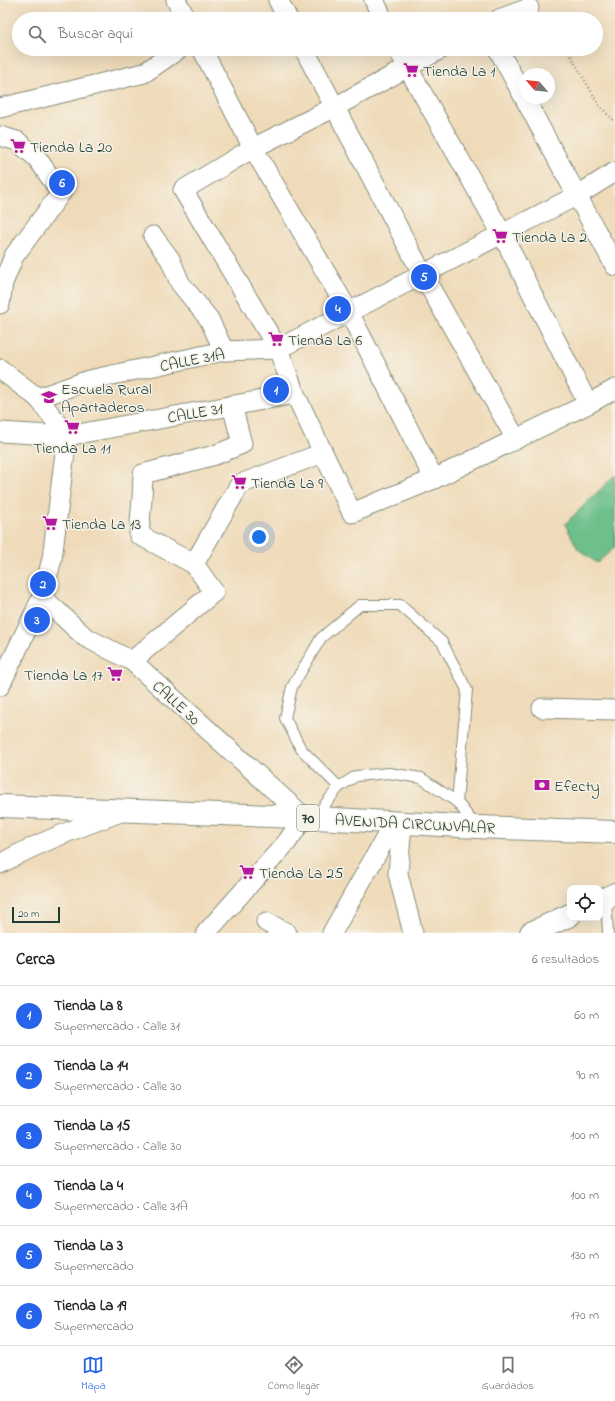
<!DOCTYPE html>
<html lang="es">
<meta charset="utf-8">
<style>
body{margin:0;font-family:"Indie Flower",sans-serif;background:#f2f2f2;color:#222}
.controls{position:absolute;right:12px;bottom:12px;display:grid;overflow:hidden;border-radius:8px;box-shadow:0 4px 16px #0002}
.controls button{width:36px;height:36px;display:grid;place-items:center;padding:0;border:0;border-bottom:1px solid #e0e0e0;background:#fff;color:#222;font:20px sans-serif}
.compass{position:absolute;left:519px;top:68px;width:36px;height:36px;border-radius:50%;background:#fff;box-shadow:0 4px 16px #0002;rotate:298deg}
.scale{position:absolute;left:12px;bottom:10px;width:48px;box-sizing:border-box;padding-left:4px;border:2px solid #1f3d34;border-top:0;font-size:11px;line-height:14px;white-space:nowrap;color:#1f3d34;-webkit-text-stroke:3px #f7f3e8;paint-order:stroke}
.you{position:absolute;left:259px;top:537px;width:14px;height:14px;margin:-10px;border:3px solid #fff;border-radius:50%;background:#1a73e8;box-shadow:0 0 0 6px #1a73e833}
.badge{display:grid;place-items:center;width:26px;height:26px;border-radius:50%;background:#2563eb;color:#fff;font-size:13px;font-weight:700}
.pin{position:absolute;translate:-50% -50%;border:2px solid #fff;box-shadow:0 1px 4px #0006}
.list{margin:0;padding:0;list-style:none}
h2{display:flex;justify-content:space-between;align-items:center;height:52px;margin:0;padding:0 16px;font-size:17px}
h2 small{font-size:13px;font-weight:400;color:#767676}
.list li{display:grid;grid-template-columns:26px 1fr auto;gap:12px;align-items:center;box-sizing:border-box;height:60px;padding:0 16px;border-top:1px solid #e0e0e0}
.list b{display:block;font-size:15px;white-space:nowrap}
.list p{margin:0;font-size:13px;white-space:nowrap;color:#767676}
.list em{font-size:13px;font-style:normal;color:#767676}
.icon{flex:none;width:22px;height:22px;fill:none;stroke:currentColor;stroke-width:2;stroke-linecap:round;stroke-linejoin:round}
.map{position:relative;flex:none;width:615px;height:933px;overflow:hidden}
.search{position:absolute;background:#fff;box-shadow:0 4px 16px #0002;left:12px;right:12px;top:12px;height:44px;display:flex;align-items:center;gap:10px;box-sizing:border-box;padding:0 14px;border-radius:22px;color:#767676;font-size:15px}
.sheet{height:412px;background:#fff}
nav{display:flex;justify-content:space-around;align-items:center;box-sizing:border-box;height:56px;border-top:1px solid #e0e0e0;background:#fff;font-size:11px;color:#767676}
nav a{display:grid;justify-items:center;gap:2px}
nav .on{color:#2563eb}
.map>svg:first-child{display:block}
</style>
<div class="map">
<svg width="615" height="933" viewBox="0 0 615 933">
<rect width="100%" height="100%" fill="#f7f3e8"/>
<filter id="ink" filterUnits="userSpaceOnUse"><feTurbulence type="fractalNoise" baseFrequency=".025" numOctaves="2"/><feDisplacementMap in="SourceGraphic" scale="8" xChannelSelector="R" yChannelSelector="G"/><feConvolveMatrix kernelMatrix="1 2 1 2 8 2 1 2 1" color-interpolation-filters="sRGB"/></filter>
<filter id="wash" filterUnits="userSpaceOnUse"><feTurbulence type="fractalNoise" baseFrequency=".012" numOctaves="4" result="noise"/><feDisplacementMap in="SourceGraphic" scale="16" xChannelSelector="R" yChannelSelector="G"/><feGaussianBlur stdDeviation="0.9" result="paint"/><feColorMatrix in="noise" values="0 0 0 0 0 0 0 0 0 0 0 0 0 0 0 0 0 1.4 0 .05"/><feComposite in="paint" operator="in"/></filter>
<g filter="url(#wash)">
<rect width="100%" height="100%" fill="#efdbba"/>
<path fill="#6dbf8c" stroke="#467e60" d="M615,475V547L597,563L578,549L565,524Z"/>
</g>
<g filter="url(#ink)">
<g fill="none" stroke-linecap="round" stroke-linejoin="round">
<defs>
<g id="lane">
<path d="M339,787L301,749L285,718L292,687L321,638L360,605H400L442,642L467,690L457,802"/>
<path d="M314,818L339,787L356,776L389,773L421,778L457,802L475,825"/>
<path d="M606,899L608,933"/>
</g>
<g id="street">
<path d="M176,0L186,19"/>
<path d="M278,0L288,19"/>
<path d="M374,0L383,19"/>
<path d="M499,19L529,8"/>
<path d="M202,49L253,148L349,312L434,479"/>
<path d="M304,49L424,277L516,439"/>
<path d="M398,49L408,68L502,234L588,404"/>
<path d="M441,49L335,107L253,148L183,190L278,349L295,394L352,513L434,479L588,404L615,389"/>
<path d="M498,49L615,266"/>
<path d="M0,108L144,73L179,49"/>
<path d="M0,136L17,141L37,158L61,193L14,256L3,283L0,304"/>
<path d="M153,236L170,259L180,283L209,319L224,351"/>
<path d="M0,369L38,398L89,380L224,351L278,349L349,312L578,195L615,172"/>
<path d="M0,432L67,436L295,394"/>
<path d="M194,564L139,535L142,499L143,474L215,455L242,444L232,405"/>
<path d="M42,597L85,637L132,661L304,817L287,842L206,933"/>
<path d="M132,661L214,592L194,564L240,484L323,453"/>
<path d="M0,686L42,597L52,559L67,436L38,398"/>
<path d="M542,708L615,710"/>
<path d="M402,823L398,874L413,933"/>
<path d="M0,864C39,842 80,827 121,812"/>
<path d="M266,922L287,933"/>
<path d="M332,933L394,823"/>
</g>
<g id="secondary">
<path d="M600,901L615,894"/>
<path d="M531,933L570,915"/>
</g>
<path id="primary" d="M0,806L299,817L477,827L615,832"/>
</defs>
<use href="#lane" stroke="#878c77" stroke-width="12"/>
<use href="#street" stroke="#878c77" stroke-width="21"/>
<use href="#secondary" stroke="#878c77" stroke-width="24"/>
<use href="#primary" stroke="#878c77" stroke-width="24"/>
<path stroke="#878c77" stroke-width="2.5" stroke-dasharray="1 3" stroke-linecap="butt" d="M567,49L599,105L615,122"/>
<use href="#lane" stroke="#fff" stroke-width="10"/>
<use href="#street" stroke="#fff" stroke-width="19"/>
<use href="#secondary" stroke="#fff" stroke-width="22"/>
<use href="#primary" stroke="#fff" stroke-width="22"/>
</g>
</g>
<defs>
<symbol id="supermarket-bare" viewBox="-9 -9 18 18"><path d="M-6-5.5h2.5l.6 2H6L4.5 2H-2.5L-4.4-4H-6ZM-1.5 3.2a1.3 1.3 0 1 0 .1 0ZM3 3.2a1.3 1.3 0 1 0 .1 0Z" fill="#b5179e" stroke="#f7f3e8" stroke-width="2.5" paint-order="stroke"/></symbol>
<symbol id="school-bare" viewBox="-9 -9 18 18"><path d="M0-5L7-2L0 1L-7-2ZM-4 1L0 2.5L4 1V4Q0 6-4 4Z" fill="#b5179e" stroke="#f7f3e8" stroke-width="2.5" paint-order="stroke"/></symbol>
<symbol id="bank-bare" viewBox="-9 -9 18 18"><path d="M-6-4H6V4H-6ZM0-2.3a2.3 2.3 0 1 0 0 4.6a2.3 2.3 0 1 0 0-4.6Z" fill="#b5179e" stroke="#f7f3e8" stroke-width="2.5" paint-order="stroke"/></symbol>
</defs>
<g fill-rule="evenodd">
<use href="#supermarket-bare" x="400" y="59" width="22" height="22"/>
<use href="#supermarket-bare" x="7" y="135" width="22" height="22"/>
<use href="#supermarket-bare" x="489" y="225" width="22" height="22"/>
<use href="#supermarket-bare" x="265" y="328" width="22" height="22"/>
<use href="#school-bare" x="38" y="386" width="22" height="22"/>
<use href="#supermarket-bare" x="61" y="416" width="22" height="22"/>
<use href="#supermarket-bare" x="228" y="471" width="22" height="22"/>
<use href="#supermarket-bare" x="39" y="512" width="22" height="22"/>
<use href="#supermarket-bare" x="104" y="663" width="22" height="22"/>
<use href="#bank-bare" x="531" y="774" width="22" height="22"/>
<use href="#supermarket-bare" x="236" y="861" width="22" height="22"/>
</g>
<g text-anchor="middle" stroke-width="3" stroke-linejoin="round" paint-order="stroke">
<rect fill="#f7f3e8" stroke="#60746a" stroke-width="1" x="297" y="805" width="22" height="26" rx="3"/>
<g font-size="15" font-weight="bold" fill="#1f3d34">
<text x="308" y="823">70</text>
</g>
<g font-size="16" fill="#1f3d34" stroke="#f7f3e8" text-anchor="start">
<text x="423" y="76">Tienda La 1</text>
<text x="30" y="152">Tienda La 20</text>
<text x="512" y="242">Tienda La 2</text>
<text x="288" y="345">Tienda La 6</text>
<text x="61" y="394">Escuela Rural<tspan x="61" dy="18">Apartaderos</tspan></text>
<text x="72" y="453" text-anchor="middle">Tienda La 11</text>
<text x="251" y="488">Tienda La 9</text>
<text x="62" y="529">Tienda La 13</text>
<text x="103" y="680" text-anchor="end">Tienda La 17</text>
<text x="554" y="791">Efecty</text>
<text x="259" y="878">Tienda La 25</text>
</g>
<g font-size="16" fill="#1f3d34" stroke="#f7f3e8">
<text transform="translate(192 359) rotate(-11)" y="6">CALLE 31A</text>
<text transform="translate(195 412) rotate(-10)" y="6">CALLE 31</text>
<text transform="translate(177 702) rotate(42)" y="6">CALLE 30</text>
<text transform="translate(415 823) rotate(3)" y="6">AVENIDA CIRCUNVALAR</text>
</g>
</g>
</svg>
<div class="controls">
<button><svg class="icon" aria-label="locate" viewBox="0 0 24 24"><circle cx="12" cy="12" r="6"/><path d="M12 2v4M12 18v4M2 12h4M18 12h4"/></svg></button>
</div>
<svg class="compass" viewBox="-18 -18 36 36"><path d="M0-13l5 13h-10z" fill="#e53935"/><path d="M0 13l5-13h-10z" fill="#767676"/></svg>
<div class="scale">20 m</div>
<div class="you"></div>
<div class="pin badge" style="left:276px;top:390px">1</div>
<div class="pin badge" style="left:43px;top:584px">2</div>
<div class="pin badge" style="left:37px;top:620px">3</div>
<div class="pin badge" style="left:338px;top:309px">4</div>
<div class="pin badge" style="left:424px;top:277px">5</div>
<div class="pin badge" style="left:62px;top:183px">6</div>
<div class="search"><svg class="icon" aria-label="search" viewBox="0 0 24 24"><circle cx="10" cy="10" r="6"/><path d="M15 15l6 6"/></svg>Buscar aquí</div>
</div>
<section class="sheet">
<h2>Cerca<small>6 resultados</small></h2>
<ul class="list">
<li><span class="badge">1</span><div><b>Tienda La 8</b><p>Supermercado · Calle 31</p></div><em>60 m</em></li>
<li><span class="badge">2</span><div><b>Tienda La 14</b><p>Supermercado · Calle 30</p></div><em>90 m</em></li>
<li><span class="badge">3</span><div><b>Tienda La 15</b><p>Supermercado · Calle 30</p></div><em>100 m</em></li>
<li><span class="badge">4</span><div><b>Tienda La 4</b><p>Supermercado · Calle 31A</p></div><em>100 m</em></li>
<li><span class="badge">5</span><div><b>Tienda La 3</b><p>Supermercado</p></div><em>130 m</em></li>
<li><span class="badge">6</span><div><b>Tienda La 19</b><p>Supermercado</p></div><em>170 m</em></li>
</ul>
</section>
<nav>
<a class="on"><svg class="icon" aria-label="map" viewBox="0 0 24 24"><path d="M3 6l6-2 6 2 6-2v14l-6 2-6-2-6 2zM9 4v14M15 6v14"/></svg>Mapa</a>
<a><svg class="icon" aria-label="directions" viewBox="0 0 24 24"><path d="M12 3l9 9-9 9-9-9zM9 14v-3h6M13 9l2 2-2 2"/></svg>Cómo llegar</a>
<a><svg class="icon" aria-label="saved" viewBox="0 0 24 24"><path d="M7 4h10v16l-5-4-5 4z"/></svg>Guardados</a>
</nav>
